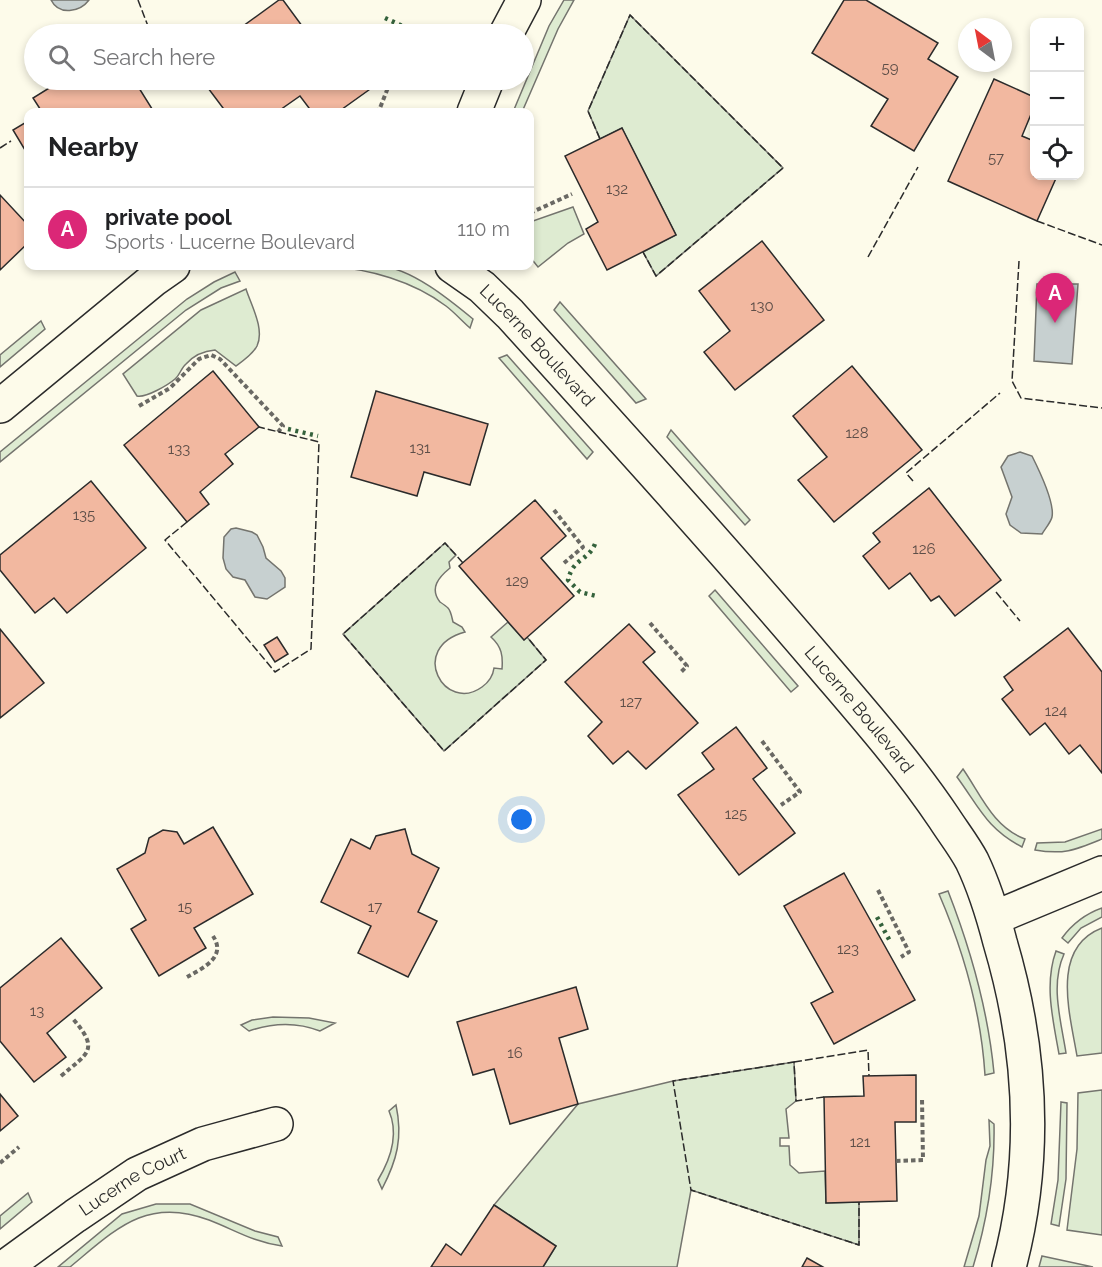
<!DOCTYPE html>
<meta charset="utf-8">
<style>
body{margin:0;font-family:Raleway,sans-serif;background:#f2f2f2;color:#202124}
.controls{position:absolute;right:18px;top:18px;display:grid;overflow:hidden;border-radius:12px;box-shadow:0 3px 9px #0003}
.controls button{width:54px;height:54px;display:grid;place-items:center;padding:0;border:0;border-bottom:2px solid #e0e0e0;background:#fff;color:#202124;font:30px sans-serif}
.compass{position:absolute;left:958px;top:18px;width:54px;height:54px;border-radius:50%;background:#fff;box-shadow:0 3px 9px #0003;rotate:328deg}
.you{position:absolute;left:522px;top:820px;width:21px;height:21px;margin:-15px;border:4px solid #fff;border-radius:50%;background:#1a73e8;box-shadow:0 0 0 9px #1a73e833}
.badge{display:grid;place-items:center;width:39px;height:39px;border-radius:50%;background:#db2777;color:#fff;font-size:20px;font-weight:700}
.pin{position:absolute;translate:-50% -50px;filter:drop-shadow(0 2px 3px #0008)}
.pin::after{content:'';position:absolute;top:32px;width:21px;height:18px;background:inherit;clip-path:polygon(0 0,100% 0,50% 100%)}
.list{margin:0;padding:0;list-style:none}
h2{display:flex;justify-content:space-between;align-items:center;height:78px;margin:0;padding:0 24px;font-size:26px}
h2 small{font-size:20px;font-weight:400;color:#757577}
.list li{display:grid;grid-template-columns:39px 1fr auto;gap:18px;align-items:center;box-sizing:border-box;height:84px;padding:0 24px;border-top:2px solid #e0e0e0}
.list b{display:block;font-size:22px;white-space:nowrap}
.list p{margin:0;font-size:20px;white-space:nowrap;color:#757577}
.list em{font-size:20px;font-style:normal;color:#757577}
.icon{flex:none;width:33px;height:33px;fill:none;stroke:currentColor;stroke-width:2;stroke-linecap:round;stroke-linejoin:round}
.map{position:relative;flex:none;width:1102px;height:1267px;overflow:hidden}
.search{position:absolute;background:#fff;box-shadow:0 3px 9px #0003;left:24px;top:24px;width:510px;height:66px;display:flex;align-items:center;gap:15px;box-sizing:border-box;padding:0 21px;border-radius:33px;color:#757577;font-size:22px}
.panel{position:absolute;background:#fff;box-shadow:0 3px 9px #0003;left:24px;top:108px;width:510px;height:162px;border-radius:12px}
.map>svg:first-child{display:block}
</style>
<div class="map">
<svg width="1102" height="1267" viewBox="0 0 1102 1267">
<rect width="100%" height="100%" fill="#fdfbea"/>
<g fill="#deebd1" stroke="#74746e" stroke-width="1.5">
<path d="M564,0H574L558,29L522,112H513L549,26Z"/>
<path d="M630,15L783,168L656,276L643,252L676,235L622,128L600,139L588,111Z"/>
<path d="M573,207L584,234L568,243L538,267L530,257V222Z"/>
<path d="M329,266C346,265 363,264 380,266C411,268 450,300 473,319L470,328C462,321 454,312 446,306C413,281 369,269 329,266Z"/>
<path d="M235,272L240,281L221,288L186,310L0,462V452L187,299L214,282Z"/>
<path d="M246,289C251,305 265,329 257,346C253,354 243,361 236,366L215,350C203,351 194,355 186,364C181,368 180,375 175,379C168,385 146,398 137,396L123,374L201,310Z"/>
<path d="M560,302L646,399L636,403L554,310Z"/>
<path d="M41,321L45,329L0,367V355Z"/>
<path d="M507,355L593,452L587,459L499,358Z"/>
<path d="M671,430L750,520L745,525L667,437Z"/>
<path d="M445,543L456,555L449,562L450,568C439,577 429,588 440,602C443,604 446,606 448,608C451,611 452,618 453,622L462,627L465,632C407,648 445,714 482,687C489,682 493,676 494,668L502,669C503,656 502,647 491,637L508,622L524,640L527,637L546,660L444,751L343,634Z"/>
<path d="M715,590L798,686L791,692L709,596Z"/>
<path d="M963,769C981,795 993,827 1025,839L1022,847C987,829 979,807 957,777Z"/>
<path d="M1102,829V839C1075,850 1064,855 1035,850L1037,843L1065,842Z"/>
<path d="M948,891C971,950 988,1010 994,1073L985,1075C981,1012 964,952 939,894Z"/>
<path d="M1102,908V917L1081,928L1068,943L1062,938C1073,923 1085,914 1102,908Z"/>
<path d="M1102,928V1053L1077,1056C1070,1014 1050,948 1102,928Z"/>
<path d="M1056,951L1064,954C1050,985 1061,1021 1066,1053L1059,1054C1053,1020 1044,984 1056,951Z"/>
<path d="M273,1017L309,1018L335,1023L320,1031C297,1022 272,1023 249,1031L241,1025L252,1020Z"/>
<path d="M794,1062L796,1101L786,1109L789,1138H780V1146H789L790,1165L799,1173L825,1171L826,1203L859,1202V1245L691,1190L677,1267H543L556,1246L494,1205L578,1104L673,1081Z"/>
<path d="M1102,1090V1235L1067,1230L1077,1149L1078,1093Z"/>
<path d="M1061,1102L1067,1103L1066,1179L1059,1226L1051,1224L1058,1180Z"/>
<path d="M396,1105C403,1138 397,1160 382,1189L378,1180C390,1160 399,1134 389,1111Z"/>
<path d="M989,1120L994,1124C995,1172 987,1221 973,1267H964L979,1216L986,1160L990,1146Z"/>
<path d="M28,1193L32,1202L0,1229V1216Z"/>
<path d="M156,1204H190L255,1231L278,1237L282,1246C253,1242 235,1230 209,1220C146,1196 115,1230 70,1267H58L122,1214Z"/>
<path d="M1042,1256L1093,1267H1039Z"/>
</g>
<g fill="#c7d0d0" stroke="#74746e" stroke-width="1.5">
<path d="M51,0H89C80,12 59,16 51,0Z"/>
<path d="M1037,284H1078L1072,364L1034,361Z"/>
<path d="M1020,452L1032,456C1039,470 1055,502 1052,517C1051,522 1045,529 1042,534L1021,533L1010,525L1006,514L1012,497L1001,467L1008,456Z"/>
<path d="M236,528L252,532L257,535L263,547L266,558L281,571L285,578V587L267,599L255,597L245,580L233,577L226,569L223,558L224,537L231,529Z"/>
</g>
<g fill="#f2b8a0" stroke="#2b2b2b" stroke-width="1.5">
<path d="M279,0H283L308,34H232Z"/>
<path d="M844,0H866L938,43L928,59L958,77L914,151L871,126L888,99L812,53Z"/>
<path d="M994,79L1034,97V107L1022,136L1034,141V176H1057L1037,221L948,181Z"/>
<path d="M62,80H134L154,112H42L33,98Z"/>
<path d="M202,80H378L380,82L338,112H312L300,96L277,112H226Z"/>
<path d="M28,121V155L13,130Z"/>
<path d="M622,128L676,235L607,270L586,229L598,222L565,156Z"/>
<path d="M0,195L28,225V243L0,270Z"/>
<path d="M762,241L824,320L735,390L704,352L730,331L699,291Z"/>
<path d="M852,366L922,450L834,522L798,480L827,457L793,416Z"/>
<path d="M213,371L259,427L225,454L233,464L200,492L209,504L187,522L124,445Z"/>
<path d="M376,391L488,424L470,485L424,472L417,496L351,477Z"/>
<path d="M91,481L146,548L67,613L54,598L35,613L0,570V555Z"/>
<path d="M929,488L1001,580L955,616L939,596L931,601L910,573L889,589L863,556L880,542L873,533Z"/>
<path d="M535,500L566,536L541,558L574,596L524,640L459,566Z"/>
<path d="M629,624L655,652L643,662L698,723L646,769L628,751L613,764L588,736L602,722L565,682Z"/>
<path d="M1068,628L1102,672V773L1080,745L1069,754L1045,723L1030,735L1002,699L1013,690L1004,677Z"/>
<path d="M0,629L44,683L0,718Z"/>
<path d="M277,637L288,654L275,662L264,645Z"/>
<path d="M736,727L767,768L753,779L795,833L739,875L678,795L714,769L702,753Z"/>
<path d="M213,827L253,894L194,928L206,948L159,976L131,929L146,920L117,869L145,853L149,838L163,830L177,832L184,844Z"/>
<path d="M405,829L412,854L439,868L418,912L437,921L408,977L358,953L371,926L321,902L351,839L370,849L376,836Z"/>
<path d="M844,873L915,1000L834,1044L811,1003L833,992L784,906Z"/>
<path d="M61,938L102,988L47,1033L66,1057L34,1082L0,1041V988Z"/>
<path d="M576,987L588,1029L559,1038L578,1104L510,1124L494,1069L473,1075L457,1022Z"/>
<path d="M916,1075V1122H895L897,1201L826,1203L824,1097L864,1096L863,1076Z"/>
<path d="M0,1094L18,1116L0,1131Z"/>
<path d="M494,1205L556,1246L543,1267H431L446,1244L461,1255Z"/>
<path d="M807,1258L823,1267H802Z"/>
</g>
<g fill="none" stroke-linecap="round" stroke-linejoin="round">
<defs>
<g id="minor">
<path d="M506,34L524,0"/>
<path d="M474,112L487,80"/>
<path id="s1" d="M452,266L482,287L510,314C617,432 724,550 827,671C868,719 909,766 944,818C953,832 964,846 972,861C984,886 993,915 1000,942C1032,1050 1038,1158 1009,1267"/>
<path d="M0,406L153,280L173,266"/>
<path d="M994,918L1102,873"/>
<path id="s2" d="M5,1267L75,1216L137,1174L203,1144L276,1124"/>
</g>
</defs>
<use href="#minor" stroke="#2b2b2b" stroke-width="36"/>
<g stroke="#6a6964" stroke-width="4" stroke-dasharray="4.5 3" stroke-linecap="butt">
<path d="M375,112L380,108L391,80"/>
<path d="M530,213L572,194"/>
<path d="M139,406L170,388L199,359L211,355L220,359L283,426L278,432"/>
<path d="M554,510L583,547L564,563"/>
<path d="M650,623L687,666L681,672"/>
<path d="M762,741L800,792L781,805"/>
<path d="M878,890L909,952L901,957"/>
<path d="M187,977C203,968 227,957 213,936"/>
<path d="M61,1076C88,1053 100,1050 73,1019"/>
<path d="M896,1161L923,1160L922,1098"/>
<path d="M0,1163L19,1147"/>
</g>
<use href="#minor" stroke="#fdfbea" stroke-width="33"/>
<g stroke="#34623c" stroke-width="4.5" stroke-dasharray="3 4.5" stroke-linecap="butt">
<path d="M385,18L418,33"/>
<path d="M288,429L318,436"/>
<path d="M595,544C588,561 573,558 568,580L580,592L596,596"/>
<path d="M877,917L891,943"/>
</g>
<g stroke="#2b2b2b" stroke-width="1.5" stroke-dasharray="8 3" stroke-linecap="butt">
<path d="M138,0L151,34"/>
<path d="M600,139L588,111L630,15L783,168L656,276L643,252"/>
<path d="M0,148L11,141"/>
<path d="M1037,221L1102,245"/>
<path d="M868,257L918,167"/>
<path d="M1019,261L1012,381L1021,398L1102,408"/>
<path d="M913,481L906,473L1000,393"/>
<path d="M187,522L165,540L275,672L311,649L319,442L259,427"/>
<path d="M463,563L445,543L343,634L444,751L546,660L527,637"/>
<path d="M996,592L1020,621"/>
<path d="M794,1062L868,1050L869,1076"/>
<path d="M824,1097L796,1101L794,1062L673,1081L691,1190L859,1245V1202"/>
</g>
</g>
<g text-anchor="middle" stroke-width="4.5" stroke-linejoin="round" paint-order="stroke">
<g font-size="15" fill="#5d4e48">
<text x="890" y="73">59</text>
<text x="996" y="163">57</text>
<text x="617" y="194">132</text>
<text x="762" y="311">130</text>
<text x="857" y="438">128</text>
<text x="420" y="453">131</text>
<text x="179" y="454">133</text>
<text x="84" y="520">135</text>
<text x="924" y="554">126</text>
<text x="517" y="586">129</text>
<text x="631" y="707">127</text>
<text x="1056" y="716">124</text>
<text x="736" y="819">125</text>
<text x="185" y="912">15</text>
<text x="375" y="912">17</text>
<text x="848" y="954">123</text>
<text x="37" y="1016">13</text>
<text x="515" y="1058">16</text>
<text x="860" y="1147">121</text>
</g>
<g font-size="18" fill="#2b2b2b" stroke="#fdfbea">
<text dy="6" stroke="none"><textPath href="#s1" startOffset="117">Lucerne Boulevard</textPath></text>
<text dy="6" stroke="none"><textPath href="#s1" startOffset="603">Lucerne Boulevard</textPath></text>
<text dy="6" stroke="none"><textPath href="#s2" startOffset="154">Lucerne Court</textPath></text>
</g>
</g>
</svg>
<div class="controls">
<button>+</button>
<button>−</button>
<button><svg class="icon" aria-label="locate" viewBox="0 0 24 24"><circle cx="12" cy="12" r="6"/><path d="M12 2v4M12 18v4M2 12h4M18 12h4"/></svg></button>
</div>
<svg class="compass" viewBox="-18 -18 36 36"><path d="M0-13l5 13h-10z" fill="#e53935"/><path d="M0 13l5-13h-10z" fill="#757577"/></svg>
<div class="you"></div>
<div class="pin badge" style="left:1055px;top:323px">A</div>
<div class="search"><svg class="icon" aria-label="search" viewBox="0 0 24 24"><circle cx="10" cy="10" r="6"/><path d="M15 15l6 6"/></svg>Search here</div>
<section class="panel">
<h2>Nearby<small></small></h2>
<ul class="list">
<li><span class="badge">A</span><div><b>private pool</b><p>Sports · Lucerne Boulevard</p></div><em>110 m</em></li>
</ul>
</section>
</div>
